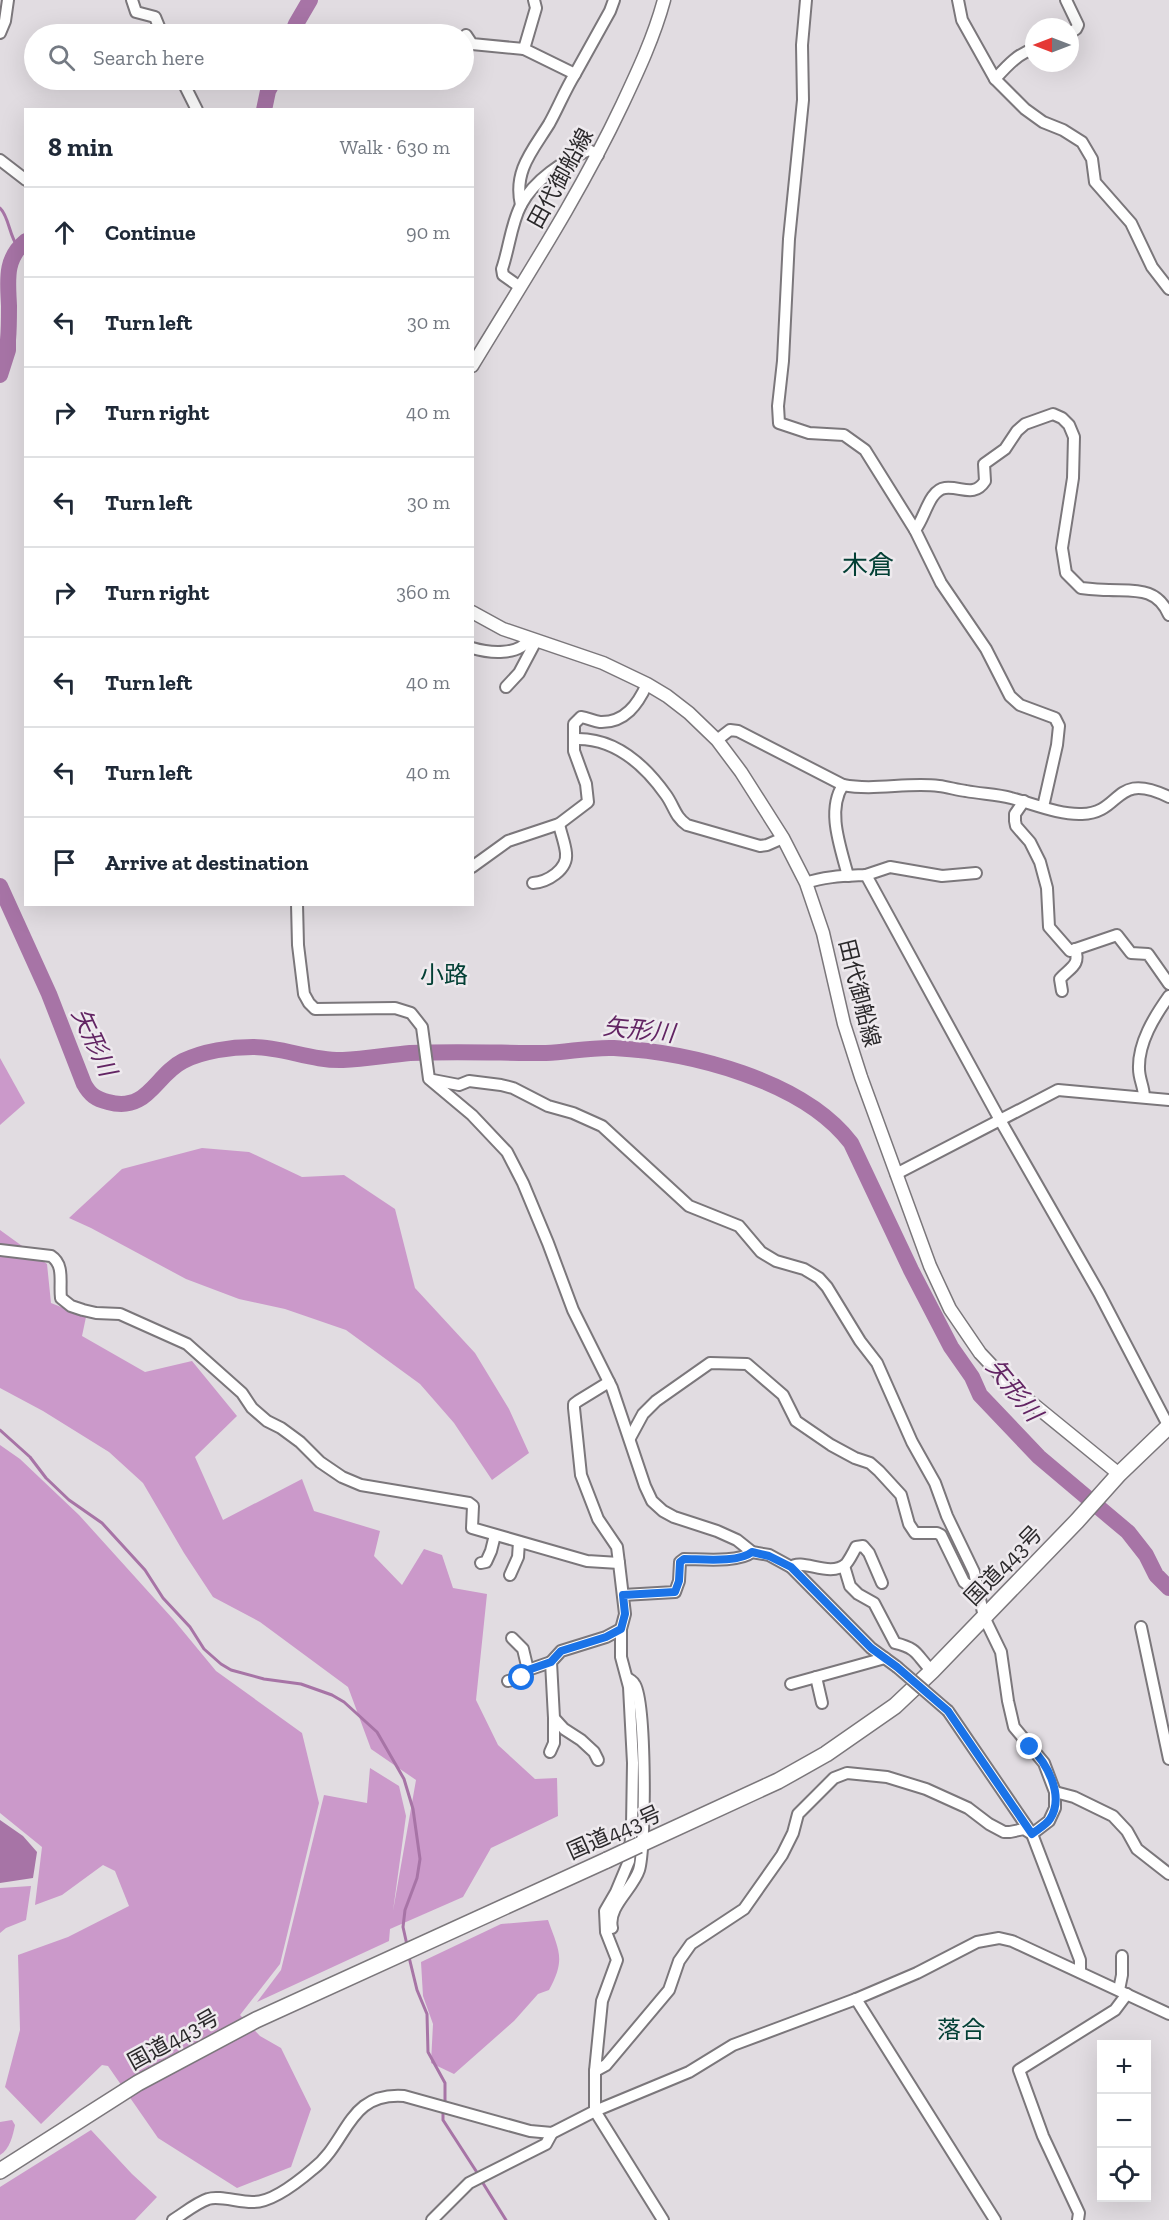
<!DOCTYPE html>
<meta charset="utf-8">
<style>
body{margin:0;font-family:"Zilla Slab","Noto Sans JP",serif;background:#f6f6f7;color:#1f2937}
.controls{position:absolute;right:18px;bottom:18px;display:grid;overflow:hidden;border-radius:0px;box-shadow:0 6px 24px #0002}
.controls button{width:54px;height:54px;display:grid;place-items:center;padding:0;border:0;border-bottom:2px solid #e0e1e3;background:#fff;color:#1f2937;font:30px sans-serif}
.compass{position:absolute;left:1025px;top:18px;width:54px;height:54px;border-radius:50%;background:#fff;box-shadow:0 6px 24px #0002;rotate:270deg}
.stop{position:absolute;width:18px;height:18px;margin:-14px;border:4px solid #1a73e8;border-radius:50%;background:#fff}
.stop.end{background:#1a73e8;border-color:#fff;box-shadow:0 2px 6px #0008}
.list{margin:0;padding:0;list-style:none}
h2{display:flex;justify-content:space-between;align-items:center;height:78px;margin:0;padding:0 24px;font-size:26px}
h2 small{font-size:20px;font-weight:400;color:#747a83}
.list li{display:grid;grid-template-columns:39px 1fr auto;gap:18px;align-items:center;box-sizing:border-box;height:90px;padding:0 24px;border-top:2px solid #e0e1e3}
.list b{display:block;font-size:22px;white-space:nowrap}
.list em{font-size:20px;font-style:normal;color:#747a83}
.icon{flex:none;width:33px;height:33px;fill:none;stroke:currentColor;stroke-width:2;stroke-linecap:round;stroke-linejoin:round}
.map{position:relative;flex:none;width:1169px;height:2220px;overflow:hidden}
.search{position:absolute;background:#fff;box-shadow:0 6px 24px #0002;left:24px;top:24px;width:450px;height:66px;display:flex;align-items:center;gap:15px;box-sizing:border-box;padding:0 21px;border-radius:33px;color:#747a83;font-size:22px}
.panel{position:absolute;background:#fff;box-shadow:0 6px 24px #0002;left:24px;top:108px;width:450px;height:798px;border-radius:0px}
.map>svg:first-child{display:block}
</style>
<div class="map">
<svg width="1169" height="2220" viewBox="0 0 1169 2220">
<rect width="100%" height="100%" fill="#e1dce1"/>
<g fill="#cb99ca">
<path d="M0,1058L25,1103L0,1125Z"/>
<path d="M202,1148L249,1152L302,1177L344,1175L395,1209L415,1288L475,1353L509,1409L529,1453L492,1480L454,1423L420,1384L346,1330L285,1309L239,1299L186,1279L91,1228L69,1218L122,1169Z"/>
<path d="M0,1230L47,1264L51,1303L86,1317L82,1336L145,1372L192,1361L237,1416L195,1457L223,1520L302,1479L314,1511L380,1531L374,1556L402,1585L424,1549L442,1555L453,1588L487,1594L476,1700L498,1745L535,1779L557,1778L558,1816L491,1848L463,1897L390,1929L389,1941L257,2002L281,1970L324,1795L367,1803L370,1768L399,1786L406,1816L393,1911L416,1780L371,1749L348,1687L260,1622L213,1597L184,1553L143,1483L109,1452L43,1411L0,1388Z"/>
<path d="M0,1445L20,1459L79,1515L173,1619L216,1671L302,1733L319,1803L280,1964L240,2015L260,2036L281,2048L311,2109L291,2167L237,2188L158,2138L108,2066L102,2065L41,2124L5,2087L20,2030L18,1955L68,1937L129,1906L115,1871L103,1865L62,1895L35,1905L42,1847L0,1813Z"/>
<path d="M31,1886L26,1920L6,1928L0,1933V1888Z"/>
<path d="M548,1920C559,1951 566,1959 549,1990L538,1994L514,2021L454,2074L431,2063L433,2024L423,1996L421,1962L501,1924Z"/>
<path d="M12,2120L15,2125C13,2135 10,2149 0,2155V2122Z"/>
<path d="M91,2130L132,2174L157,2197L135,2220H0V2187Z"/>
</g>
<path fill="#a774a6" d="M0,1820L23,1836L37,1852L33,1878L0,1883Z"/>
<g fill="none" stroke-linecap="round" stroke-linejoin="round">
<g stroke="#a774a6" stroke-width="3">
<path d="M0,208C9,216 9,236 18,247"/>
<path d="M0,1430L30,1457L46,1478L69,1500L102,1523L145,1570L163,1598L190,1627L204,1649L221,1664L231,1670L264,1679L301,1684L332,1695L344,1702L377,1732L404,1779L413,1809L420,1859L417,1878L405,1910L403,1927L407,1945"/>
<path d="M409,1957L417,1990L427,2014L428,2052L445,2083V2104"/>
<path d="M443,2111V2120L478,2174"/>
<path d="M481,2180L506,2220"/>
</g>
<g stroke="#a774a6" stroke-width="16">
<path d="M292,34L296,24L310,0"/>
<path d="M264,110L268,91L274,80"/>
<path d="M0,375L8,350V340C9,329 9,318 9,306C8,281 4,259 26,241"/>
<path d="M0,886L49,994L84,1084C90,1095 96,1099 108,1102C148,1113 155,1075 183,1061C203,1051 231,1047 253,1047C283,1047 312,1061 343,1060C365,1059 388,1055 410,1053C456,1051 501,1053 546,1053C569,1052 591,1047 614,1048C690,1052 803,1080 851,1143L911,1270L951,1347L972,1377L980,1395L1039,1457L1128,1532L1146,1555L1156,1575L1169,1588"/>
</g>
<defs>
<g id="minor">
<path d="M132,0L136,12L155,17L162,34"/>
<path d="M806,0L802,45L803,100L789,239L783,361L778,406L779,423L809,433L844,435L865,450L915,530L941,583L986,649L1010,696L1020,705L1055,718L1059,726L1057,745L1043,807"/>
<path d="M958,0L962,20L995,79L1025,109L1043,122L1063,130L1082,142L1092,159L1095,182L1131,223L1152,267L1169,289"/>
<path d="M1066,0L1078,25L1076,29L1070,33"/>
<path d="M0,33L5,21L8,0"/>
<path d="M466,35L472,44L524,49"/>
<path d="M575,74L610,11L614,0"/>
<path d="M995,79C1006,67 1018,53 1034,49"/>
<path d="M182,80L197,110"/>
<path d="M0,160L26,180"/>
<path d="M521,205C513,171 533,150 549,124C558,108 565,90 575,74L524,49L536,8L534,0"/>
<path d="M520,287L503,275L502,269C509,249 511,224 521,205C534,180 563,161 589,150L598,155"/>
<path d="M915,530C925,518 929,490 945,488C961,486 974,498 985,481L984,464L1005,449L1017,431L1025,424L1053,414L1062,418L1069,425L1074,437L1073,478L1062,548L1066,573L1081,588C1090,589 1100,590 1109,590C1135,591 1157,587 1169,615"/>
<path d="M472,648C489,653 519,656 529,639"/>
<path d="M506,687L519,673L536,641"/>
<path d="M574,739C614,737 644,764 666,795C674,806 675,817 687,825L760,846L767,845L783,838"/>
<path d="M717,740L730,730L738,731L843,785C875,791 907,782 939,786C948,787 957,790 966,791C981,794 997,794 1011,798C1034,804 1059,815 1082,814C1123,813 1113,770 1169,797"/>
<path d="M843,785C826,811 841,848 848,876"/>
<path d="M1024,801L1015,814V821L1016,826L1030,842L1040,862L1047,888L1049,927L1070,951L1117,935L1131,953L1148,954L1169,984"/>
<path d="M472,867L508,841L559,824L588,802L586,784L574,751V724L581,717C588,718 593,721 600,722C625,723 638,704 647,684"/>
<path d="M866,875L890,867L942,876L976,873"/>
<path d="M533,883C547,882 568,870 566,853C565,843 561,834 559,824"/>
<path d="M806,883C825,876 846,876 866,875L1000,1120L1099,1293L1169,1427"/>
<path d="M297,904L298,945L304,994L309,1003L315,1009L395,1008L411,1013L422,1027L429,1079L472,1115L507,1152L523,1183L548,1243L573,1310L612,1388L645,1486L652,1501L663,1511L674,1517L717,1531L737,1540L752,1552L769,1555L791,1567L871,1648L897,1667"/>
<path d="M1062,991L1060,979C1069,968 1081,966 1075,949"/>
<path d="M433,1080L459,1085L469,1081L501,1085L513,1088L548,1106L573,1113L602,1126L689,1206L739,1226L761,1252L776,1261L804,1269L819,1278L827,1287L860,1341L877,1363L912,1442L935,1483L947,1516L974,1572L984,1617L1001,1652L1008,1701L1014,1727L1044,1763L1055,1792V1808L1049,1821L1032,1834"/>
<path d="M1144,1097C1144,1087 1139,1079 1139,1069C1138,1043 1154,1017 1169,996"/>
<path d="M896,1174L1058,1090L1169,1100"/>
<path d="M0,1250L51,1256C65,1265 59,1283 61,1298L71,1306L83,1310L96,1313L120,1314L187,1344L242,1393L252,1408L267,1421L281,1428L300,1442L320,1462L342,1477L361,1485L469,1503L473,1506L472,1528L587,1561L619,1563L625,1614L621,1629V1657L629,1687L633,1763L632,1826L629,1861L616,1892L605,1911L606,1932L617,1960L602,2001L595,2071V2111L663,2220"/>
<path d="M609,1382L578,1401L574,1404V1408L581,1475L598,1519L617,1547L619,1563"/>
<path d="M630,1438L643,1414L656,1401L710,1363L747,1364L783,1395L796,1421L831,1445L855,1458L870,1463L879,1471L901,1495L909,1524L915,1533H937L941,1535L964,1582L968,1585H977"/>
<path d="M481,1563L486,1562L491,1551L495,1535"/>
<path d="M844,1566L850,1586L858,1594L874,1603L895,1643C920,1649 916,1656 932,1671"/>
<path d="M791,1567C802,1558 830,1578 846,1564C850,1559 853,1553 856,1547L863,1546L869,1553L882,1583"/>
<path d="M510,1575L518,1557L519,1542"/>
<path d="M623,1595L675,1592L679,1581L680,1562L684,1559C701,1559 739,1563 752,1552"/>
<path d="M1141,1627L1169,1759"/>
<path d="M512,1638L523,1649L528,1670L551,1662"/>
<path d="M816,1677L822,1703"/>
<path d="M508,1681L522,1678L528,1670"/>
<path d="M791,1684L885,1658"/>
<path d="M948,1711L1032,1834L1080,1960V1972"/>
<path d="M550,1752L554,1743V1718"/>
<path d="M598,1760L594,1752L581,1740L564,1729L554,1718L551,1662L561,1651L606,1637L621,1629"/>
<path d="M1055,1792L1074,1797L1113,1816L1127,1831L1137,1849L1169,1874"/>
<path d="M612,1928C607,1907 633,1889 639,1870C646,1847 646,1705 635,1685C633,1681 633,1682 629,1679"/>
<path d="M1119,1990L1122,1975V1956"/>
<path d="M856,1999L995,2220"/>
<path d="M595,2071L606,2065L669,1990L679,1961L691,1944L744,1909L782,1855L793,1833L798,1814L834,1778L847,1773L887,1777L926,1789L968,1808L989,1824L1004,1832H1010L1024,1829L1032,1834"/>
<path d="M173,2220C183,2214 196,2203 208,2199C219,2195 241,2203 254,2202C272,2202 299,2181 313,2169C349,2141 347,2092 404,2096L530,2131L552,2133L595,2111L689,2072L733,2045L856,1999L917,1973L977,1942L999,1938L1012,1941L1169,2014"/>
<path d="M432,2220L469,2183L546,2144L552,2133"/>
<path d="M1078,2220L1079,2213L1043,2136L1019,2070L1115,2010L1127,1994"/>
</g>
<g id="major">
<path d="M472,366C524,280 579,196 622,105C638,71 654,37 664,0"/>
<path d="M472,612L503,629L603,663L647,684L667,696L689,713L717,740L741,772L783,838L806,883L823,933L844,1024L861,1077L930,1266L950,1309L980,1353L1011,1386L1119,1474"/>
</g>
<g id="highway">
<path d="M639,1845L778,1781L826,1754L895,1706L932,1671L1077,1521L1119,1474L1169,1426"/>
<path d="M0,2171L138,2083L256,2020L607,1860"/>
</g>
</defs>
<use href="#minor" stroke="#7b777b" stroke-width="14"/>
<use href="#major" stroke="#7b777b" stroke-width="15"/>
<use href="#highway" stroke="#7b777b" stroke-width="18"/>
<use href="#minor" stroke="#fff" stroke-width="10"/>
<use href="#major" stroke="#fff" stroke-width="12"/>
<use href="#highway" stroke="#fff" stroke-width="15"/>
<defs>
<path id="minor-bridge" d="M897,1667L948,1711"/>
<path id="highway-bridge" d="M607,1860L639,1845"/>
</defs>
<use href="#minor-bridge" stroke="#7b777b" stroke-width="14" stroke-linecap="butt"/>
<use href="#highway-bridge" stroke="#7b777b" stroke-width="18" stroke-linecap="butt"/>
<use href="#minor-bridge" stroke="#fff" stroke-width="10"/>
<use href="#highway-bridge" stroke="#fff" stroke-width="15"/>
</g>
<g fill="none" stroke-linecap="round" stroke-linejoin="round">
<path stroke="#1a73e8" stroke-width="8" d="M522,1678L528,1670L551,1662L561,1651L606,1637L621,1629L625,1614L623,1595L675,1592L679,1581L680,1562L684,1559C701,1559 739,1563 752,1552L769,1556L791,1567L871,1648L897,1667L948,1711L1032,1834C1038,1829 1046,1825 1050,1819C1065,1796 1047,1763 1030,1747"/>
</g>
<g text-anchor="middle" stroke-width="5" stroke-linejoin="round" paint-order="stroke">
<g font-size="22" fill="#2b292b" stroke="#eeeaee">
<text transform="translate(560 178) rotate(-61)" y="8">田代御船線</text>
<text transform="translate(860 993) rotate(76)" y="8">田代御船線</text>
<text transform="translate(1003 1565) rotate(-46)" y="8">国道443号</text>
<text transform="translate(614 1832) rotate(-24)" y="8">国道443号</text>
<text transform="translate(173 2039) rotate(-29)" y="8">国道443号</text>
</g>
<g font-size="24" fill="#034035" stroke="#eeeaee">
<text x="444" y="983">小路</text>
<text x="961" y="2038">落合</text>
</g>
<g font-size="24" font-style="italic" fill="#622463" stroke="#eeeaee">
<text transform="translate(639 1030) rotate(6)" y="8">矢形川</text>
<text transform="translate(94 1042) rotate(65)" y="8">矢形川</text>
<text transform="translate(1014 1390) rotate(51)" y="8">矢形川</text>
</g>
<g font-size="26" fill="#034035" stroke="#eeeaee">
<text x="868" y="574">木倉</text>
</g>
</g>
</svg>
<div class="controls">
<button>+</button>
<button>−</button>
<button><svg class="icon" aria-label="locate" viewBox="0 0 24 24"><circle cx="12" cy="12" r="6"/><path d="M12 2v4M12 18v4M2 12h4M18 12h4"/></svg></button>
</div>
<svg class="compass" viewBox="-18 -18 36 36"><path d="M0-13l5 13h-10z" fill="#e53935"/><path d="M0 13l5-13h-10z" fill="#747a83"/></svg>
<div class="stop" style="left:522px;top:1678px"></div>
<div class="stop end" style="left:1030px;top:1747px"></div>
<div class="search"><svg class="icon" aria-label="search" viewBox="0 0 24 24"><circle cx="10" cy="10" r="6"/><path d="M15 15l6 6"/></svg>Search here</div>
<section class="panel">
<h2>8 min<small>Walk · 630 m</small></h2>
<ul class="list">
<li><svg class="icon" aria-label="ahead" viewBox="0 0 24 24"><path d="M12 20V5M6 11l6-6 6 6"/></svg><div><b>Continue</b></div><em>90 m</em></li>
<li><svg class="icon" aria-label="left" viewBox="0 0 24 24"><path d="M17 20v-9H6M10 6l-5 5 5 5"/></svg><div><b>Turn left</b></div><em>30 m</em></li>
<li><svg class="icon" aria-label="right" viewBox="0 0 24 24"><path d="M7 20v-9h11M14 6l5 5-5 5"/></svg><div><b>Turn right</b></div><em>40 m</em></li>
<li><svg class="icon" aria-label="left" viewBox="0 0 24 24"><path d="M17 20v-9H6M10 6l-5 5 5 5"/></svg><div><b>Turn left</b></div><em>30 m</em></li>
<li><svg class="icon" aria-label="right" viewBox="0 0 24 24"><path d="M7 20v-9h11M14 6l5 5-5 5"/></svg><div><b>Turn right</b></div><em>360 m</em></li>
<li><svg class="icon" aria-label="left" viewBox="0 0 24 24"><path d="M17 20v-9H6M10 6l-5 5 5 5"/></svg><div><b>Turn left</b></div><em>40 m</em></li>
<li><svg class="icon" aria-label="left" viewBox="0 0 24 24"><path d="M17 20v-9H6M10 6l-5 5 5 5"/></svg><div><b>Turn left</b></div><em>40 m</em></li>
<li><svg class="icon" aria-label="arrive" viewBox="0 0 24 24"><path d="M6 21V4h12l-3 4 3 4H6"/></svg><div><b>Arrive at destination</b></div></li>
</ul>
</section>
</div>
